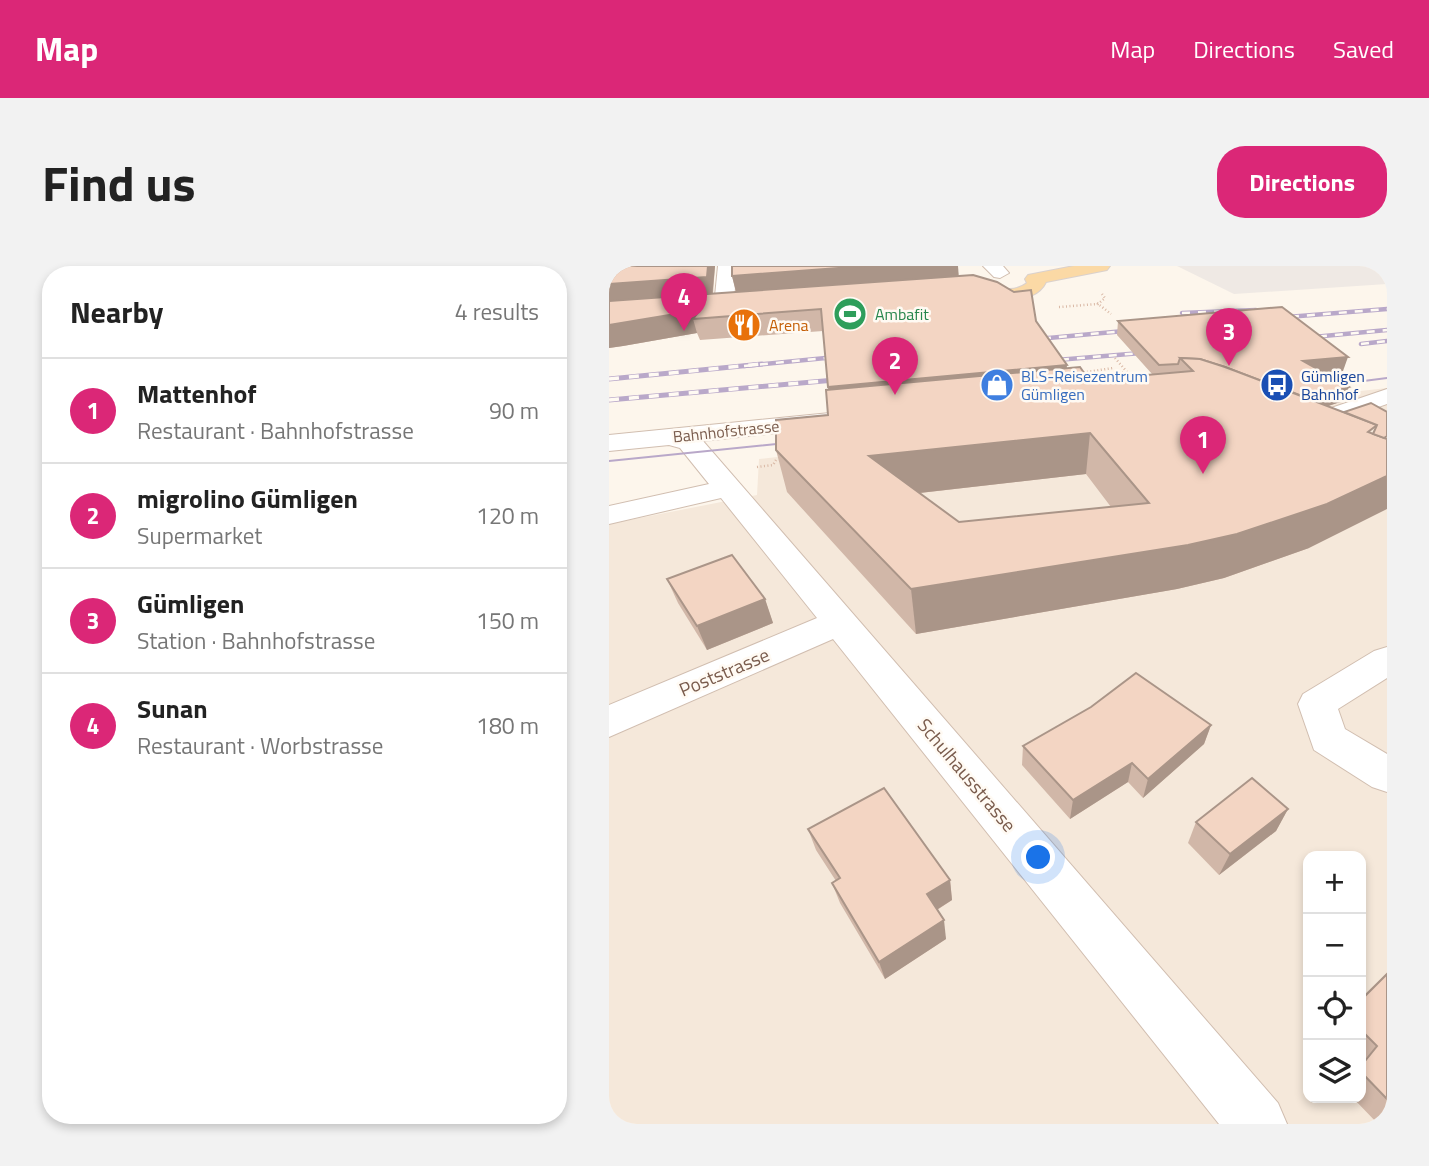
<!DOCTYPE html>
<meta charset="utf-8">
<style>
body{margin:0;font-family:"Titillium Web",sans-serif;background:#f2f2f2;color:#222}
.controls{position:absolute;right:21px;bottom:21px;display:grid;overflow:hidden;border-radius:14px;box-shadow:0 4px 10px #0003}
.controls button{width:63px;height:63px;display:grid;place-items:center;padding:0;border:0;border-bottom:2px solid #e0e0e0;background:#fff;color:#222;font:35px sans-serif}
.you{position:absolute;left:430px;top:592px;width:24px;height:24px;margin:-18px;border:5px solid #fff;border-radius:50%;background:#1a73e8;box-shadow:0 0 0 10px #1a73e833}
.badge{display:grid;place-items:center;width:46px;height:46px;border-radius:50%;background:#db2777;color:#fff;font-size:23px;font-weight:700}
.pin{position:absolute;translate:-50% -58px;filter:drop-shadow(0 2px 4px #0008)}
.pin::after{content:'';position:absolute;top:37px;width:24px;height:21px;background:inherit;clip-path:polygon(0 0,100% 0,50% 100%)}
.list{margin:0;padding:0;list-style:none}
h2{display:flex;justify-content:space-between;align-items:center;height:91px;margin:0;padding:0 28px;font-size:30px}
h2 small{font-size:23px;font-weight:400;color:#767676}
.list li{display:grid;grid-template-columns:46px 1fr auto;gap:21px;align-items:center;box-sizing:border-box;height:105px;padding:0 28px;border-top:2px solid #e0e0e0}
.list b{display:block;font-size:26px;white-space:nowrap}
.list p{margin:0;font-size:23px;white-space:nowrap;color:#767676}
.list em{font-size:23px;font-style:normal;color:#767676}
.icon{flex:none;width:38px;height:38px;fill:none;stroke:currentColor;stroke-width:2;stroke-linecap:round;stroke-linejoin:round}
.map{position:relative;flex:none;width:778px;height:858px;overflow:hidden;border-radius:28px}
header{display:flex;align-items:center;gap:42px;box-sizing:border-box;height:98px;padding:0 35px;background:#db2777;color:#fff}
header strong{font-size:33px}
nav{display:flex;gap:38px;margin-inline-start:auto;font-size:24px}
.intro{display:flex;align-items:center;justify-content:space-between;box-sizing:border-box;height:168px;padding:0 42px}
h1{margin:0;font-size:49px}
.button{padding:18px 32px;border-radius:28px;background:#db2777;color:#fff;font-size:24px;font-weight:700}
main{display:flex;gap:42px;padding:0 42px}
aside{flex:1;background:#fff;border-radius:28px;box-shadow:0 4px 10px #0003}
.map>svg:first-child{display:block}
</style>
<header>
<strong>Map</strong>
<nav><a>Map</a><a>Directions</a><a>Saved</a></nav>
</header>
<div class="intro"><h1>Find us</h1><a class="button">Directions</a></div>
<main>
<aside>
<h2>Nearby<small>4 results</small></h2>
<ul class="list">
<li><span class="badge">1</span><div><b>Mattenhof</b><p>Restaurant · Bahnhofstrasse</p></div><em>90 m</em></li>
<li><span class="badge">2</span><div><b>migrolino Gümligen</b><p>Supermarket</p></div><em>120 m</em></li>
<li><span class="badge">3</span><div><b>Gümligen</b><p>Station · Bahnhofstrasse</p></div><em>150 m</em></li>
<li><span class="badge">4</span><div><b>Sunan</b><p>Restaurant · Worbstrasse</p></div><em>180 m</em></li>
</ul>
</aside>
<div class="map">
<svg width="778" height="858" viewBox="0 0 778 858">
<rect width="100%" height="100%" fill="#fdf6ec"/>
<path fill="#f5e8da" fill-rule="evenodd" d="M778,122V858H0V258L148,229L150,193ZM699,590H752V832H699Z"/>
<path fill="#efe9e4" d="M568,0H778V18L625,28Z"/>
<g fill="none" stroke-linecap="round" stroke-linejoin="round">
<defs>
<g id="minor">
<path d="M109,0H127L125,40L115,46L105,40Z"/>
<path d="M374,0H394L400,7L391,12L385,11Z"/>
<path d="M778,123V138L687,170L678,167L674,162L678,157Z"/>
<path d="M221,147L230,150L234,155L230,160L94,175L669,837L678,858H610L224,373L0,471V439L208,352L112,232L0,258V240L100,218L71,182L60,179L0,185V169Z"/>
<path d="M778,381V412L729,443L736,463L778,488V526L763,521L705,484L689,438L694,428L765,385Z"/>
</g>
<path id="major" d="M465,0H501L498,4L437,16C426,40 376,41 360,21L369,15C387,20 402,29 418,17L416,13L419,9Z"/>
</defs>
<use href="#minor" stroke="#d1beb0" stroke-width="2"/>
<use href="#major" stroke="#dad1cd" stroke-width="2"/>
<g stroke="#d9b8a5" stroke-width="2.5" stroke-dasharray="1 2.5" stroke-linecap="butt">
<path d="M488,37L502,48"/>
<path d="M450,41L489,38L496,32L493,28"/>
<path d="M506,92L524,113"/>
<path d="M471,107L504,102"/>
<path d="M475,112L516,106"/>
<path d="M148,201L164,199L167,194"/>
</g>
<use href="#minor" fill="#fff" fill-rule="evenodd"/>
<use href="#major" fill="#fbd9a5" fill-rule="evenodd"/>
<g stroke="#b9a8c9" stroke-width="2">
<path d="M716,120L778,112"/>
<path d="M0,195L187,176"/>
</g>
<defs>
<g id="rail-far1">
<path d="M573,47L647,44"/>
<path d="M666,52L778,43"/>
<path d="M694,72L778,64"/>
<path d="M418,74L526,64"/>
<path d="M752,78L778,75"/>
<path d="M436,95L544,86"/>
<path d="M135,100L237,90"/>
</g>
<g id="rail">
<path d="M0,113L153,98"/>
<path d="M0,134L237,113"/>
</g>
</defs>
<use href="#rail-far1" stroke="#b9a8c9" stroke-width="4.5"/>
<use href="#rail" stroke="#b9a8c9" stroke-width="5"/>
<use href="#rail-far1" stroke="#fffaf3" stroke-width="2.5" stroke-dasharray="8" stroke-linecap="butt"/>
<use href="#rail" stroke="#fffaf3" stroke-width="3.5" stroke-dasharray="10" stroke-linecap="butt"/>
</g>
<g fill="#d1b7a8" fill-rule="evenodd">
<path d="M0,0H106L104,28L127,26L123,10H350L427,55L458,102L480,114L543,108L508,69L509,55L734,105L715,107L734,135L719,140L700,282L615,312L568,323L307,368L178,226L167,184L219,149V124L214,65L91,74L88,67L14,80L0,82ZM477,208L502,241L350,256L311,227Z"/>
<path d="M58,313L156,333L164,357L98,384L69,337Z"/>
<path d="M602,459L595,478L534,532L519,516L461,553L413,499L414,480Z"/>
<path d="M679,543L667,565L610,609L579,577L587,556Z"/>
<path d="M199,563L341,614L343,634L328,644L337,673L276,713L231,637L223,617L227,615L207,584Z"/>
<path d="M778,707V858H769L744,832H752V732Z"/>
</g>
<g fill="#aa9588">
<path d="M99,0H106L103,32L0,39V18Z"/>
<path d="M256,0H349L350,13L128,30L123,10Z"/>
<path d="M91,44L84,53L88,67L14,80L0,82V59Z"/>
<path d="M739,91L734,105L690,110L694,95Z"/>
<path d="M458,99L456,122L223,145L219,121Z"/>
<path d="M740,121L734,135L687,151L692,136Z"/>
<path d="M481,167L477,208L266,232L260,190Z"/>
<path d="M778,210V243L700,282L615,312L568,323L307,368L302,323Z"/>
<path d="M156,333L164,357L98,384L88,360Z"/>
<path d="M602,459L595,478L534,532L539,513Z"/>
<path d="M523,497L519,516L461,553L464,534Z"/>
<path d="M679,543L667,565L610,609L621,588Z"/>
<path d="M341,614L343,634L321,648L318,628Z"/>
<path d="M335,654L337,673L276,713L270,696Z"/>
</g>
<g fill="#f3d5c3" stroke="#aa9588" stroke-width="2" fill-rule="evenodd">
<path d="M0,0H99L98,11L0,18Z"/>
<path d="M123,0H256L123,10Z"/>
<path d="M364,9L388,16L405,26L422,24L427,55L458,99L219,121L212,43L84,53L91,44L0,59V35Z"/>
<path d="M673,41L739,91L694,95L740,121L701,133L616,101L591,93L571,92L569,98L550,99L509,55Z"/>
<path d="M571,92L591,93L616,101L768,159L759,166L778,173V210L718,238L628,268L579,279L302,323L167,184V154L219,149L217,124L471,101L480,114L584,105ZM481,167L540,237L350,256L260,190Z"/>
<path d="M762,137L778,146V170L775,172L764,168L768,159L735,146Z"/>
<path d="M123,289L156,333L88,360L58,313Z"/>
<path d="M527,407L602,459L539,513L523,497L464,534L414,480L482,441Z"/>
<path d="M643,512L679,543L621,588L587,556Z"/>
<path d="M275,522L341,614L318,628L335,654L270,696L223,617L231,612L199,563Z"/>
<path d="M778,708V833L752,806V800L768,780L752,764V734Z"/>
</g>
<defs>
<symbol id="stadium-disc" viewBox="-11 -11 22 22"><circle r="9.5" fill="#2e9e5b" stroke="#fffaf3"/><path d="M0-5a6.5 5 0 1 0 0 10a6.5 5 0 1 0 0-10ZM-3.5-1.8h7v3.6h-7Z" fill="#fff"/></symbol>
<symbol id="restaurant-disc" viewBox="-11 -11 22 22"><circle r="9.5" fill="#e8710a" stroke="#fffaf3"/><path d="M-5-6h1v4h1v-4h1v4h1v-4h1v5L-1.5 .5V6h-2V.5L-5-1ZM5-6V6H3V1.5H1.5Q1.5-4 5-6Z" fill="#fff"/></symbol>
<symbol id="shop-disc" viewBox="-11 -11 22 22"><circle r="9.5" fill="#3f7fe0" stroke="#fffaf3"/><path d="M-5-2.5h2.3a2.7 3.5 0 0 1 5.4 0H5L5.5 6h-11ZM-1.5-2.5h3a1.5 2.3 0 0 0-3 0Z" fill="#fff"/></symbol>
<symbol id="bus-disc" viewBox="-11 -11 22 22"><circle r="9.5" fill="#1a4fb4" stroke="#fffaf3"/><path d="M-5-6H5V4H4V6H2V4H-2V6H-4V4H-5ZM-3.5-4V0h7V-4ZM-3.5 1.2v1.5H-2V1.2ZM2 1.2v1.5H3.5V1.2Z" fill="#fff"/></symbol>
</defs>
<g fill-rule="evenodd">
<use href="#stadium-disc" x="222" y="29" width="38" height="38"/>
<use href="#restaurant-disc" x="116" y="40" width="38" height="38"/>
<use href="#shop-disc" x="369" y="100" width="38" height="38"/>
<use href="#bus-disc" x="649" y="100" width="38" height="38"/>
</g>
<g text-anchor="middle" stroke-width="5" stroke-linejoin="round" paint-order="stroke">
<g font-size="16" fill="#27864d" stroke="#fffaf3" text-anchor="start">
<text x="266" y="54">Ambafit</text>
</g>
<g font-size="16" fill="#c56008" stroke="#fffaf3" text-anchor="start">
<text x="160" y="65">Arena</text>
</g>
<g font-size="16" fill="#366cbe" stroke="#fffaf3" text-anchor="start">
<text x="412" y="116">BLS-Reisezentrum<tspan x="412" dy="18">Gümligen</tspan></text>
</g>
<g font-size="16" fill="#164399" stroke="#fffaf3" text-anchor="start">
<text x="692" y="116">Gümligen<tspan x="692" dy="18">Bahnhof</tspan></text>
</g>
<g font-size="16" fill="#7a5c4d" stroke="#fffaf3">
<text transform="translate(117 165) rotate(-6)" y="6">Bahnhofstrasse</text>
</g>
<g font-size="19" fill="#7a5c4d" stroke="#fffaf3">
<text transform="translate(115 406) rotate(-23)" y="7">Poststrasse</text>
<text transform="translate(358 509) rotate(50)" y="7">Schulhausstrasse</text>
</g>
</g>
</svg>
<div class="controls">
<button>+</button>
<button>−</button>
<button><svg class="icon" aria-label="locate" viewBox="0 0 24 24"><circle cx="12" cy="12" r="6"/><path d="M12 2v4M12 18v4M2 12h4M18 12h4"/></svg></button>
<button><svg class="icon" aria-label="layers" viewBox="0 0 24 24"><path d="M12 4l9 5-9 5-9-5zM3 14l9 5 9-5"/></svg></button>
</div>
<div class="you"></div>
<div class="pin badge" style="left:594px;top:208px">1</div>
<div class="pin badge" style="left:286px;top:129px">2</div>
<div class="pin badge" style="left:620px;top:100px">3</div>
<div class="pin badge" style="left:75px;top:65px">4</div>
</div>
</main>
